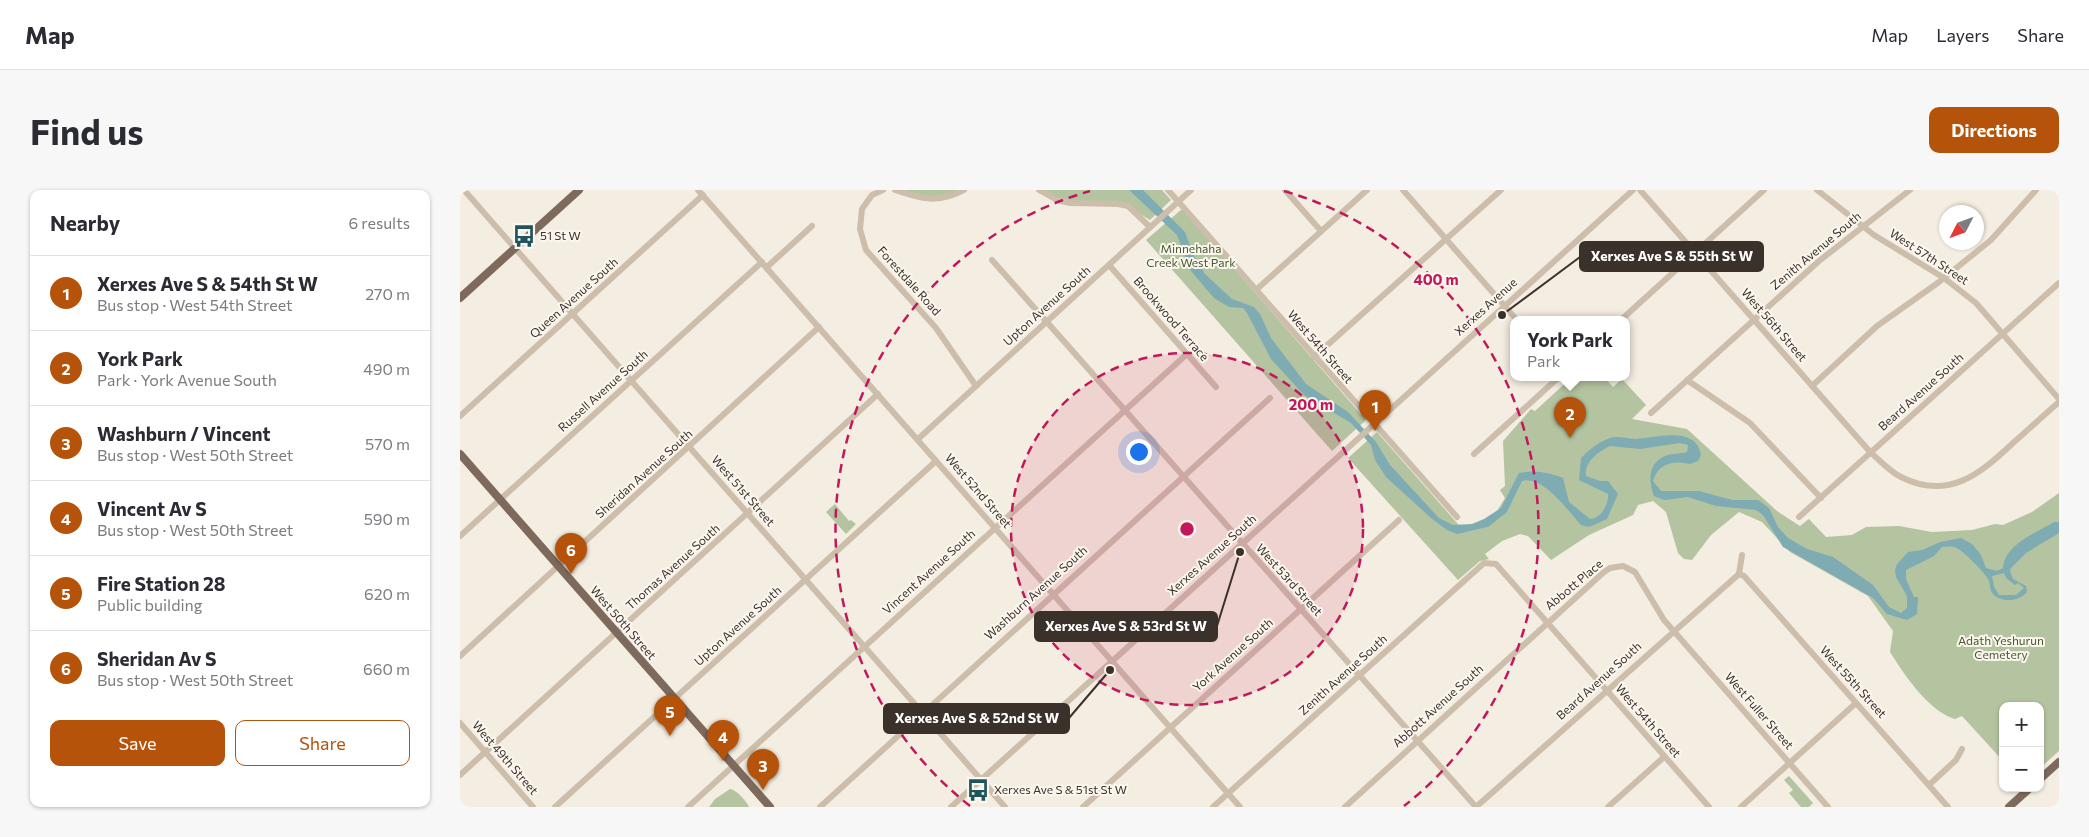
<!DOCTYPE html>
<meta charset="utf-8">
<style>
body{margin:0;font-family:Commissioner,sans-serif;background:#f7f7f7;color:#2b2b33}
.controls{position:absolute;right:15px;bottom:15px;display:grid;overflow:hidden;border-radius:10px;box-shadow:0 1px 4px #0004}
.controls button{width:45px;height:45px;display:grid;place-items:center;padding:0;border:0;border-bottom:1px solid #e1e1e2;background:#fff;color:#2b2b33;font:25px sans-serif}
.compass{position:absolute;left:1479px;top:15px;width:45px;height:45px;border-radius:50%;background:#fff;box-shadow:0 1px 4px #0004;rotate:228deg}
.you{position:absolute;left:678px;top:261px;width:18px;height:18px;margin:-12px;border:4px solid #fff;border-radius:50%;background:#1a73e8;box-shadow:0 0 0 8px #1a73e833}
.badge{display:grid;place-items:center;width:32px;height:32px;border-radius:50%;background:#b45309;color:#fff;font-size:16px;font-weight:700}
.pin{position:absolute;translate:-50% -41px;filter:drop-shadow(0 1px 2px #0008)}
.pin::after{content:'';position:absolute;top:26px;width:18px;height:15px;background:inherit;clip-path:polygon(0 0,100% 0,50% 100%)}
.popup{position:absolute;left:1050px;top:126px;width:120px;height:65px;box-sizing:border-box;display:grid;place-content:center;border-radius:10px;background:#fff;filter:drop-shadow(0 1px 4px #0005);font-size:16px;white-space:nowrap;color:#7c7c81}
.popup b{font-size:19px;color:#2b2b33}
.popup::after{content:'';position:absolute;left:50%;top:100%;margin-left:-10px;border:10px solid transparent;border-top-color:#fff}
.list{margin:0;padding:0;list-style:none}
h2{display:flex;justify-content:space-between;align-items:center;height:65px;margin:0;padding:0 20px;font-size:21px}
h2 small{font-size:16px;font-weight:400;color:#7c7c81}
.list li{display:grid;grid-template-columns:32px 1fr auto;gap:15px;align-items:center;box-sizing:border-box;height:75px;padding:0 20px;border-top:1px solid #e1e1e2}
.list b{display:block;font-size:19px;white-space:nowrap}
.list p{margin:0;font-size:16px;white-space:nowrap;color:#7c7c81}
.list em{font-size:16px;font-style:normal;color:#7c7c81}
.actions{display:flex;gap:10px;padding:15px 20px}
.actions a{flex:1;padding:11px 0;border:1px solid #b45309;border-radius:10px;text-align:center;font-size:18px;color:#b45309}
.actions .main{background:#b45309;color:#fff}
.map{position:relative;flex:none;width:1599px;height:617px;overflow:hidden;border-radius:10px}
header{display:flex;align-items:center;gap:30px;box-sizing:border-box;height:70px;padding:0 25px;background:#fff;border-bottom:1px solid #e1e1e2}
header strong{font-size:24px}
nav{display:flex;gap:28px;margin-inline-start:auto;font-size:18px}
.intro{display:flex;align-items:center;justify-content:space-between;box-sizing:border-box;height:120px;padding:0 30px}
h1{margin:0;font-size:35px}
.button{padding:12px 22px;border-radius:10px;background:#b45309;color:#fff;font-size:18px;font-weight:700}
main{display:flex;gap:30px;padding:0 30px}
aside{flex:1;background:#fff;border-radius:10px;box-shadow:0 1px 4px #0004}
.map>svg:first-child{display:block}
</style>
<header>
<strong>Map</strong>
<nav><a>Map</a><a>Layers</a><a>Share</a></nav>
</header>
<div class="intro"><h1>Find us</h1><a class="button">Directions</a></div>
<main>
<aside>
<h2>Nearby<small>6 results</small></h2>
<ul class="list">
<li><span class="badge">1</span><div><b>Xerxes Ave S &amp; 54th St W</b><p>Bus stop · West 54th Street</p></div><em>270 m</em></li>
<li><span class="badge">2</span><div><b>York Park</b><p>Park · York Avenue South</p></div><em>490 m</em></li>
<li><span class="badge">3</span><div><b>Washburn / Vincent</b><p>Bus stop · West 50th Street</p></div><em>570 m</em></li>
<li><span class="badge">4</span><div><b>Vincent Av S</b><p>Bus stop · West 50th Street</p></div><em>590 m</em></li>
<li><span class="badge">5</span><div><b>Fire Station 28</b><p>Public building</p></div><em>620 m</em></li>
<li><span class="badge">6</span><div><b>Sheridan Av S</b><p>Bus stop · West 50th Street</p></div><em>660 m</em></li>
</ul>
<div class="actions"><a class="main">Save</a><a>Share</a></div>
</aside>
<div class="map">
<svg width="1599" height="617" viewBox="0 0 1599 617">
<rect width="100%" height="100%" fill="#f4ede1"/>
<g fill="#b4c4a0">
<path d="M435,0H504L479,10Z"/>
<path d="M579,0H702L711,10L690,30L667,16L610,13Z"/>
<path d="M722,19L906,230L872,261L686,50Z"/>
<path d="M1112,187H1144L1153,197L1162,189L1186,215L1172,229L1227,239L1317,321L1340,336L1349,329L1366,347L1392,345L1406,337L1439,336L1472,342L1512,340L1535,334L1543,335L1572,322L1599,303V561L1580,578V516H1543V571L1502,526L1495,529C1468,521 1444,484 1430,462L1433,441L1408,406L1330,362L1302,332L1279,322L1251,345L1232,370L1224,369L1218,363L1206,322L1193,311L1178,315L1173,325L1129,345L1091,370L1068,346L1060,344L1042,351L1025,364L1029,369L1020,371L998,390L888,268L917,242L1005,342L1027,337L1045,308L1040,300L1045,296L1043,251L1071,219L1075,221Z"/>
<path d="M375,314L389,331L391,330L396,334L386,344L366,322Z"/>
<path d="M1329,586L1353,613L1349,617H1341L1329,603L1333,600L1324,590Z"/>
<path d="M270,599C277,600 286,611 289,617H249L255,609Z"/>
</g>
<path fill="#7fabb2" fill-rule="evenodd" d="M669,0H683L725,42L733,64L745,84L772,109L794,117L800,124L811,148L846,194L888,222L916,252L930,275L979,328L993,335L1012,334L1024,329L1041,318L1059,283C1075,280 1088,282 1103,288L1109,312L1130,329C1141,329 1149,314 1148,304L1119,290L1121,268C1130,259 1137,253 1150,248C1158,245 1168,249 1176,249C1195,248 1236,235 1241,265L1238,271L1230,274C1214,270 1198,273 1193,291L1201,301H1239L1272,310H1298L1309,318L1318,337L1328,348L1347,359L1373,367L1413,395L1429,417L1441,423L1447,418V406L1436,387L1435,380L1437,374L1448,362L1462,360L1480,352L1501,348L1512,354L1521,365L1526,378L1537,381L1543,378C1545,354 1576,343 1594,332H1599V343L1566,363L1551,378L1550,381L1553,389L1566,396L1567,401C1561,412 1541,413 1533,404C1529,400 1531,394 1528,389C1525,383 1501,358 1494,357C1491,356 1486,357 1482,357L1474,366L1446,380V389L1454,407H1458L1457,424L1447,430L1427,424L1413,408L1323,357L1303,325L1296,320L1256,316L1228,307L1204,310L1194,306C1189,293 1187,275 1203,267C1210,263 1219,264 1227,262L1228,255L1220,253L1180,259L1150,256C1138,262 1124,272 1126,286L1140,291H1148L1158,304L1147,329L1129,337L1121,335C1108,321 1083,285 1062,291L1047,322L1028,337L997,344L987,340L971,328L926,287L915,270L911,255L891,233L844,205L811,169L787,123L783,118L769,117L754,108L731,81L717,45ZM1544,383L1546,388L1555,395L1558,393L1564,398L1556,405H1539L1534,397L1532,386Z"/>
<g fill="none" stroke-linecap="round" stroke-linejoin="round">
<g stroke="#cdbeac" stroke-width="6">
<path d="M4,0L545,617"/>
<path d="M238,0L780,617"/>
<path d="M423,0L412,5L402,19L400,39L406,60L476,138L516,196"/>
<path d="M435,0C461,9 479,14 504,0"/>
<path d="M579,0L597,10L610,13L658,14L668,16L690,37"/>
<path d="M708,0L997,327"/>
<path d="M825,0L861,41"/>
<path d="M943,0L1056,129"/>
<path d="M1180,0L1411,263C1421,271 1429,281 1441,287C1488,311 1520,284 1553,253C1569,239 1584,225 1599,212"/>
<path d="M1357,0L1414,45L1484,88L1516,113L1599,209"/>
<path d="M532,70L1016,617"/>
<path d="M649,75L756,197"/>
<path d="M307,77L352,36"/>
<path d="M796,100L907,0"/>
<path d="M1162,129L1304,0"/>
<path d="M854,167L1041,0"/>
<path d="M1227,190L1290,233L1361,308"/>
<path d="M1352,196L1417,136L1479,92L1531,50L1576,0"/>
<path d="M1191,223L1359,71L1450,0"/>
<path d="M0,226L243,5"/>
<path d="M458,249L731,0"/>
<path d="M1014,264L1099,187"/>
<path d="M1339,327L1599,93"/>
<path d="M0,346L302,72"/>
<path d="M1279,384L1284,386L1488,617"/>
<path d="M1279,384L1282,365"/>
<path d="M0,466L359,137"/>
<path d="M0,533L73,617"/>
<path d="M0,585L418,204"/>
<path d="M1469,595L1496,570L1502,559"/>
<path d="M95,617L476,271"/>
<path d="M228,617L727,164"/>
<path d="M360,617L810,208"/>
<path d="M491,617L1173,0"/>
<path d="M623,617L939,330"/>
<path d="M753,617L1024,373L1036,374L1249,617"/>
<path d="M885,617L1144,382L1150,378L1163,376L1175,382L1204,430L1368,617"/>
<path d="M1016,617L1279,384"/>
<path d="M1148,617L1204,567"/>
<path d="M1281,617L1396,513"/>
</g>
<g stroke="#7d6a5c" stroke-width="8">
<path d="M0,108L119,0"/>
<path d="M0,264L310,617"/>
<path d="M1580,589L1599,572"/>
<path d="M1549,617L1570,598"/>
</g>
</g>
<circle cx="727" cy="339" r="176" fill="#c2185b" fill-opacity=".12"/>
<g fill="none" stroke="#c2185b" stroke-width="2.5" stroke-dasharray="9 6">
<circle cx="727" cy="339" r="176"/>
<path d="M510 616A352 352 0 0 1 630 1M824 1A352 352 0 0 1 944 616"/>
</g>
<defs>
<symbol id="bus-bare" viewBox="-9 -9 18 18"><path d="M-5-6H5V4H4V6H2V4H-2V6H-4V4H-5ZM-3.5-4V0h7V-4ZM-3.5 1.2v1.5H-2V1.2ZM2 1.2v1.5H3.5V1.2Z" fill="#1f545e" stroke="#fbf6ee" stroke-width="2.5" paint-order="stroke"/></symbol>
</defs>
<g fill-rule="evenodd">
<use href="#bus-bare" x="48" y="30" width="32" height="32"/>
<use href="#bus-bare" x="502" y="584" width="32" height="32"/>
</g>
<g text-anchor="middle" stroke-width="4" stroke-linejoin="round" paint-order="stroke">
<g font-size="12" fill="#3b312b" stroke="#fbf6ee" text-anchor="start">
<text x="80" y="50">51 St W</text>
<text x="534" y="604">Xerxes Ave S &amp; 51st St W</text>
</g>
<g font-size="12" fill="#465a2e" stroke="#fbf6ee">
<text x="731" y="63">Minnehaha<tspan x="731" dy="14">Creek West Park</tspan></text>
<text x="1541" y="455">Adath Yeshurun<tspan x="1541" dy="14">Cemetery</tspan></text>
</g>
<g font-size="12" fill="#3b312b" stroke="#fbf6ee">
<text transform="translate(1356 61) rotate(-40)" y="4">Zenith Avenue South</text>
<text transform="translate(1469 67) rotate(33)" y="4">West 57th Street</text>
<text transform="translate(449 91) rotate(48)" y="4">Forestdale Road</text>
<text transform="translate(114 108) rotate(-42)" y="4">Queen Avenue South</text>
<text transform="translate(587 116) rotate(-42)" y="4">Upton Avenue South</text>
<text transform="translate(1026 117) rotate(-42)" y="4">Xerxes Avenue</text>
<text transform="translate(711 129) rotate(49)" y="4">Brookwood Terrace</text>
<text transform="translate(1314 135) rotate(49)" y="4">West 56th Street</text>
<text transform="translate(860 157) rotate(49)" y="4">West 54th Street</text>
<text transform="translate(143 201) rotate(-42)" y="4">Russell Avenue South</text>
<text transform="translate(1461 202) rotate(-42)" y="4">Beard Avenue South</text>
<text transform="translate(184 284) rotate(-42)" y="4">Sheridan Avenue South</text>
<text transform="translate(283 301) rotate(49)" y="4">West 51st Street</text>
<text transform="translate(518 301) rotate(49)" y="4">West 52nd Street</text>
<text transform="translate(752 365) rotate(-42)" y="4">Xerxes Avenue South</text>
<text transform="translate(213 377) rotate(-42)" y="4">Thomas Avenue South</text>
<text transform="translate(469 382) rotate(-42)" y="4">Vincent Avenue South</text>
<text transform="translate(829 390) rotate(48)" y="4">West 53rd Street</text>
<text transform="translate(1114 395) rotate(-40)" y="4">Abbott Place</text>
<text transform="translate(576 403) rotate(-42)" y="4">Washburn Avenue South</text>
<text transform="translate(163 433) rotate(49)" y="4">West 50th Street</text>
<text transform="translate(278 436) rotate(-42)" y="4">Upton Avenue South</text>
<text transform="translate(773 465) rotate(-42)" y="4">York Avenue South</text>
<text transform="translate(883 485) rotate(-42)" y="4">Zenith Avenue South</text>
<text transform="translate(1139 491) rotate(-42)" y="4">Beard Avenue South</text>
<text transform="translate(1393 492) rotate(48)" y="4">West 55th Street</text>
<text transform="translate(978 516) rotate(-42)" y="4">Abbott Avenue South</text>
<text transform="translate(1299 521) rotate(49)" y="4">West Fuller Street</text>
<text transform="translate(1188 531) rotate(49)" y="4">West 54th Street</text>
<text transform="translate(45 568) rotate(49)" y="4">West 49th Street</text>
</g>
</g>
<circle cx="727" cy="339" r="8" fill="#c2185b" stroke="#fbf6ee" stroke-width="2.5"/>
<g font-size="15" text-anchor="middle" font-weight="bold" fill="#c2185b" stroke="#fbf6ee" stroke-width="4" stroke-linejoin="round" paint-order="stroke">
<text x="976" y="95">400 m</text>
<text x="851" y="220">200 m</text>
</g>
<path fill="none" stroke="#3b312b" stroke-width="2" d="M1042 125L1120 67M780 362L757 436M650 480L609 528"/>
<g fill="#3b312b" stroke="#fbf6ee" stroke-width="2">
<circle cx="1042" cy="125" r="5"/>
<circle cx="780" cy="362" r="5"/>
<circle cx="650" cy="480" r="5"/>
</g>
<g fill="#3b312b" stroke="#3b312b" stroke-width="2">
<rect x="1120" y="52" width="183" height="29" rx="5"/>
<rect x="575" y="422" width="182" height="29" rx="5"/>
<rect x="424" y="514" width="185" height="29" rx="5"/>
</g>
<g font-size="14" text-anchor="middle" font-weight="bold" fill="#fff">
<text x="1212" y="71">Xerxes Ave S &amp; 55th St W</text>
<text x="666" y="441">Xerxes Ave S &amp; 53rd St W</text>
<text x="517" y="533">Xerxes Ave S &amp; 52nd St W</text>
</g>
</svg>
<div class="controls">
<button>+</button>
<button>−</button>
</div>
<svg class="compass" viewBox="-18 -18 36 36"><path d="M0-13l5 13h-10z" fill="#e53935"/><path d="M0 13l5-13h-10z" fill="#7c7c81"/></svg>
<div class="you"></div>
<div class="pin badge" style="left:915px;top:241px">1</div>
<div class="pin badge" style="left:1110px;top:248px">2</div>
<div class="popup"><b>York Park</b>Park</div>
<div class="pin badge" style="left:303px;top:600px">3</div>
<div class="pin badge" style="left:263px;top:571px">4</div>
<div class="pin badge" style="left:210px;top:546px">5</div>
<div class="pin badge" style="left:111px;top:384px">6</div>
</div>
</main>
